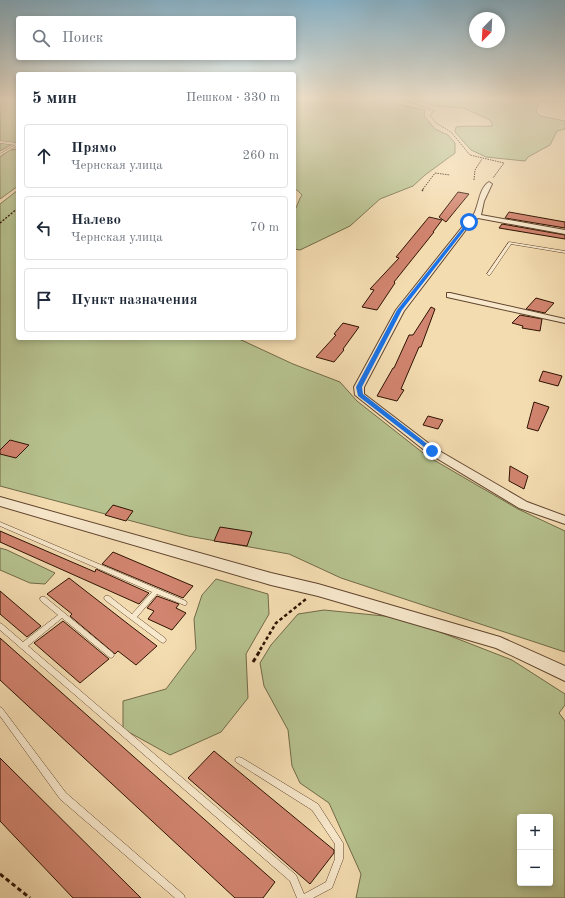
<!DOCTYPE html>
<html lang="ru">
<meta charset="utf-8">
<style>
body{margin:0;font-family:"Old Standard TT",serif;background:#f6f6f7;color:#1f2937}
.controls{position:absolute;right:12px;bottom:12px;display:grid;overflow:hidden;border-radius:4px;box-shadow:0 2px 6px #0003}
.controls button{width:36px;height:36px;display:grid;place-items:center;padding:0;border:0;border-bottom:1px solid #e0e1e3;background:#fff;color:#1f2937;font:20px sans-serif}
.compass{position:absolute;left:469px;top:12px;width:36px;height:36px;border-radius:50%;background:#fff;box-shadow:0 2px 6px #0003;rotate:204deg}
.stop{position:absolute;width:12px;height:12px;margin:-9px;border:3px solid #1a73e8;border-radius:50%;background:#fff}
.stop.end{background:#1a73e8;border-color:#fff;box-shadow:0 1px 4px #0008}
.list{margin:0;padding:0;list-style:none}
h2{display:flex;justify-content:space-between;align-items:center;height:52px;margin:0;padding:0 16px;font-size:17px}
h2 small{font-size:13px;font-weight:400;color:#747a83}
.list li{display:grid;grid-template-columns:26px 1fr auto;gap:12px;align-items:center;box-sizing:border-box;height:64px;margin:0 8px 8px;padding:0 8px;border:1px solid #e0e1e3;border-radius:4px}
.list b{display:block;font-size:15px;white-space:nowrap}
.list p{margin:0;font-size:13px;white-space:nowrap;color:#747a83}
.list em{font-size:13px;font-style:normal;color:#747a83}
.icon{flex:none;width:22px;height:22px;fill:none;stroke:currentColor;stroke-width:2;stroke-linecap:round;stroke-linejoin:round}
.map{position:relative;flex:none;width:565px;height:898px;overflow:hidden}
.search{position:absolute;background:#fff;box-shadow:0 2px 6px #0003;left:16px;top:16px;width:280px;height:44px;display:flex;align-items:center;gap:10px;box-sizing:border-box;padding:0 14px;border-radius:4px;color:#747a83;font-size:15px}
.panel{position:absolute;background:#fff;box-shadow:0 2px 6px #0003;left:16px;top:72px;width:280px;height:268px;border-radius:4px}
.map>svg:first-child{display:block}
</style>
<div class="map">
<svg width="565" height="898" viewBox="0 0 565 898">
<rect width="100%" height="100%" fill="#f4dcb1"/>
<filter id="stains"><feTurbulence type="fractalNoise" baseFrequency=".005" numOctaves="4"/><feColorMatrix values="0 0 0 0 .2 0 0 0 0 .09 0 0 0 0 .02 0 0 0 .5 -.17"/></filter>
<radialGradient id="worn" r=".72"><stop offset=".6" stop-color="#630" stop-opacity="0"/><stop offset="1" stop-color="#630" stop-opacity=".3"/></radialGradient>
<g fill="#b6c28f" stroke="#726a48" fill-rule="evenodd">
<path d="M1,98H18V141L0,151Z"/>
<path d="M294,98H354L379,100L425,110L424,116L435,129L448,135L455,143V153L425,175L413,186L380,199L350,226L300,250L294,249V211C298,206 298,200 302,195L297,190H294Z"/>
<path d="M410,98H565V101H539L536,112L540,116L565,121V129L557,131L550,145L528,157L525,161L486,157L471,150L455,132L456,127C468,125 480,127 493,126L490,120L464,108L434,106Z"/>
<path d="M18,149V186L0,199V157L10,150Z"/>
<path d="M18,190V338H237L293,364L340,382L357,401L427,456L518,509L565,531V652L341,578L289,554L188,536L0,486V204Z"/>
<path d="M0,548L7,550L55,573L45,584L30,583L0,570Z"/>
<path d="M216,579L268,594L269,614L246,654L248,698L221,732L170,755L123,729V701L166,689L196,649L194,619L202,595Z"/>
<path d="M324,610L404,618L512,660L565,694V705L559,713L565,721V898H356L361,874L329,803L300,783L292,766L288,730L264,686L260,663L271,645L298,614ZM520,817H550V883H520Z"/>
</g>
<g fill="#d1846f" stroke="#2f1302">
<path d="M458,192L469,194L446,222L439,217Z"/>
<path d="M509,212L565,222V228L505,218Z"/>
<path d="M429,217L442,220L433,232H434L394,282L395,283L377,310L362,307L374,290L370,289L399,258L396,257Z"/>
<path d="M502,224L565,235V239L499,228Z"/>
<path d="M536,298L554,303L545,313L526,309Z"/>
<path d="M431,307L435,309L421,347H419L401,389L404,390L397,401L377,396L393,368H394L409,335H413Z"/>
<path d="M520,315L542,319L540,331L522,328L523,326L512,323Z"/>
<path d="M343,323L359,327L343,349L344,350L334,362L316,357L336,335L334,334Z"/>
<path d="M543,371L562,376L558,386L539,381Z"/>
<path d="M534,402L549,407L538,431L527,428Z"/>
<path d="M428,416L443,420L438,429L423,425Z"/>
<path d="M10,440L29,445L16,458L0,454V450Z"/>
<path d="M510,466L528,476L524,489L509,481Z"/>
<path d="M113,505L133,511L126,521L105,515Z"/>
<path d="M220,527L252,532L247,546L214,541Z"/>
<path d="M0,531L95,572L96,569L149,593L139,604L0,542Z"/>
<path d="M113,552L193,586L183,598L102,564Z"/>
<path d="M69,578L132,627L157,646L136,665L118,651L115,654L70,616L72,614L47,594Z"/>
<path d="M0,591L41,626L27,637L0,614Z"/>
<path d="M157,596L179,604L176,608L186,613L172,630L148,619L154,611L147,608Z"/>
<path d="M63,621L109,659L80,683L34,643Z"/>
<path d="M0,638L275,882L263,898H235L0,680Z"/>
<path d="M214,751L334,850V853L310,884L188,778Z"/>
<path d="M0,758L141,898H73L0,821Z"/>
</g>
<g fill="none" stroke-linecap="round" stroke-linejoin="round">
<defs>
<g id="service">
<path d="M0,141L18,143V145L0,156V154L15,145L0,143Z"/>
<path d="M509,242L565,251V253L511,244L490,275H488L487,274Z"/>
<path d="M0,522L186,601L187,603L186,605H184L157,594L137,617L165,638L166,640L165,642L163,643L161,642L105,600L104,598L105,596H109L132,614L152,592L0,526Z"/>
<path d="M41,597H45L113,653L114,655L113,657L111,658L109,657L62,618L28,646L296,875L304,894L326,882L335,859V844L312,810L236,762L235,760L236,758L239,757L242,758L318,804L343,843V859L332,888L313,898H297L290,881L0,630V623L2,624L23,642L58,615L41,601L40,599Z"/>
<path d="M0,707L2,708L66,793L184,895L185,898H175L60,799L0,716Z"/>
</g>
<g id="minor">
<path d="M489,182L492,184L484,201L481,215L565,230V234L478,218L471,223L404,311L364,387V394L436,449L527,502L565,516V524L519,508L428,453L355,395L354,387L396,310L467,221C469,219 473,217 474,214C479,205 479,188 489,182Z"/>
<path d="M447,293H450L565,319V323L447,297Z"/>
</g>
<path id="tertiary" d="M0,497L271,573L318,584L500,637L565,666V681L496,648L318,596L271,585L0,506Z"/>
</defs>
<use href="#service" stroke="#60452e" stroke-width="1"/>
<use href="#minor" stroke="#60452e" stroke-width="2"/>
<use href="#tertiary" stroke="#60452e" stroke-width="2"/>
<g stroke="#2f1302" stroke-width="1" stroke-dasharray="1.5 1" stroke-linecap="butt">
<path d="M399,98L435,111L430,115L436,123L451,132L470,155L504,163L493,178"/>
<path d="M474,180L475,170L482,159"/>
<path d="M423,189L435,173L450,175"/>
</g>
<g stroke="#2f1302" stroke-width="1.5" stroke-dasharray="2 1.5" stroke-linecap="butt">
<path d="M422,191L424,188"/>
<path d="M0,223L18,208"/>
</g>
<path stroke="#2f1302" stroke-width="2.5" stroke-dasharray="3.5 2.5" stroke-linecap="butt" d="M260,650L276,623L306,599"/>
<g stroke="#2f1302" stroke-width="3" stroke-dasharray="4.5 3" stroke-linecap="butt">
<path d="M253,662L261,649"/>
<path d="M0,874L30,898"/>
</g>
<use href="#service" fill="#f8e8cc" fill-rule="evenodd"/>
<use href="#minor" fill="#f8e8cc" fill-rule="evenodd"/>
<use href="#tertiary" fill="#f8e8cc" fill-rule="evenodd"/>
</g>
<linearGradient id="sky" x2="0" y2="1"><stop stop-color="#89b7d0"/><stop offset="0.44" stop-color="#faefdc"/><stop offset="1" stop-color="#faefdc" stop-opacity="0"/></linearGradient>
<rect width="565" height="224" fill="url(#sky)"/>
<path fill="#1a73e8" d="M468,221L471,222L402,310L362,387L363,394L435,450V453H432L358,396L356,387L397,310Z"/>
<rect width="100%" height="100%" filter="url(#stains)"/>
<rect width="100%" height="100%" fill="url(#worn)"/>
</svg>
<div class="controls">
<button>+</button>
<button>−</button>
</div>
<svg class="compass" viewBox="-18 -18 36 36"><path d="M0-13l5 13h-10z" fill="#e53935"/><path d="M0 13l5-13h-10z" fill="#747a83"/></svg>
<div class="stop" style="left:469px;top:222px"></div>
<div class="stop end" style="left:432px;top:451px"></div>
<div class="search"><svg class="icon" aria-label="search" viewBox="0 0 24 24"><circle cx="10" cy="10" r="6"/><path d="M15 15l6 6"/></svg>Поиск</div>
<section class="panel">
<h2>5 мин<small>Пешком · 330 m</small></h2>
<ul class="list">
<li><svg class="icon" aria-label="ahead" viewBox="0 0 24 24"><path d="M12 20V5M6 11l6-6 6 6"/></svg><div><b>Прямо</b><p>Чернская улица</p></div><em>260 m</em></li>
<li><svg class="icon" aria-label="left" viewBox="0 0 24 24"><path d="M17 20v-9H6M10 6l-5 5 5 5"/></svg><div><b>Налево</b><p>Чернская улица</p></div><em>70 m</em></li>
<li><svg class="icon" aria-label="arrive" viewBox="0 0 24 24"><path d="M6 21V4h12l-3 4 3 4H6"/></svg><div><b>Пункт назначения</b></div></li>
</ul>
</section>
</div>
